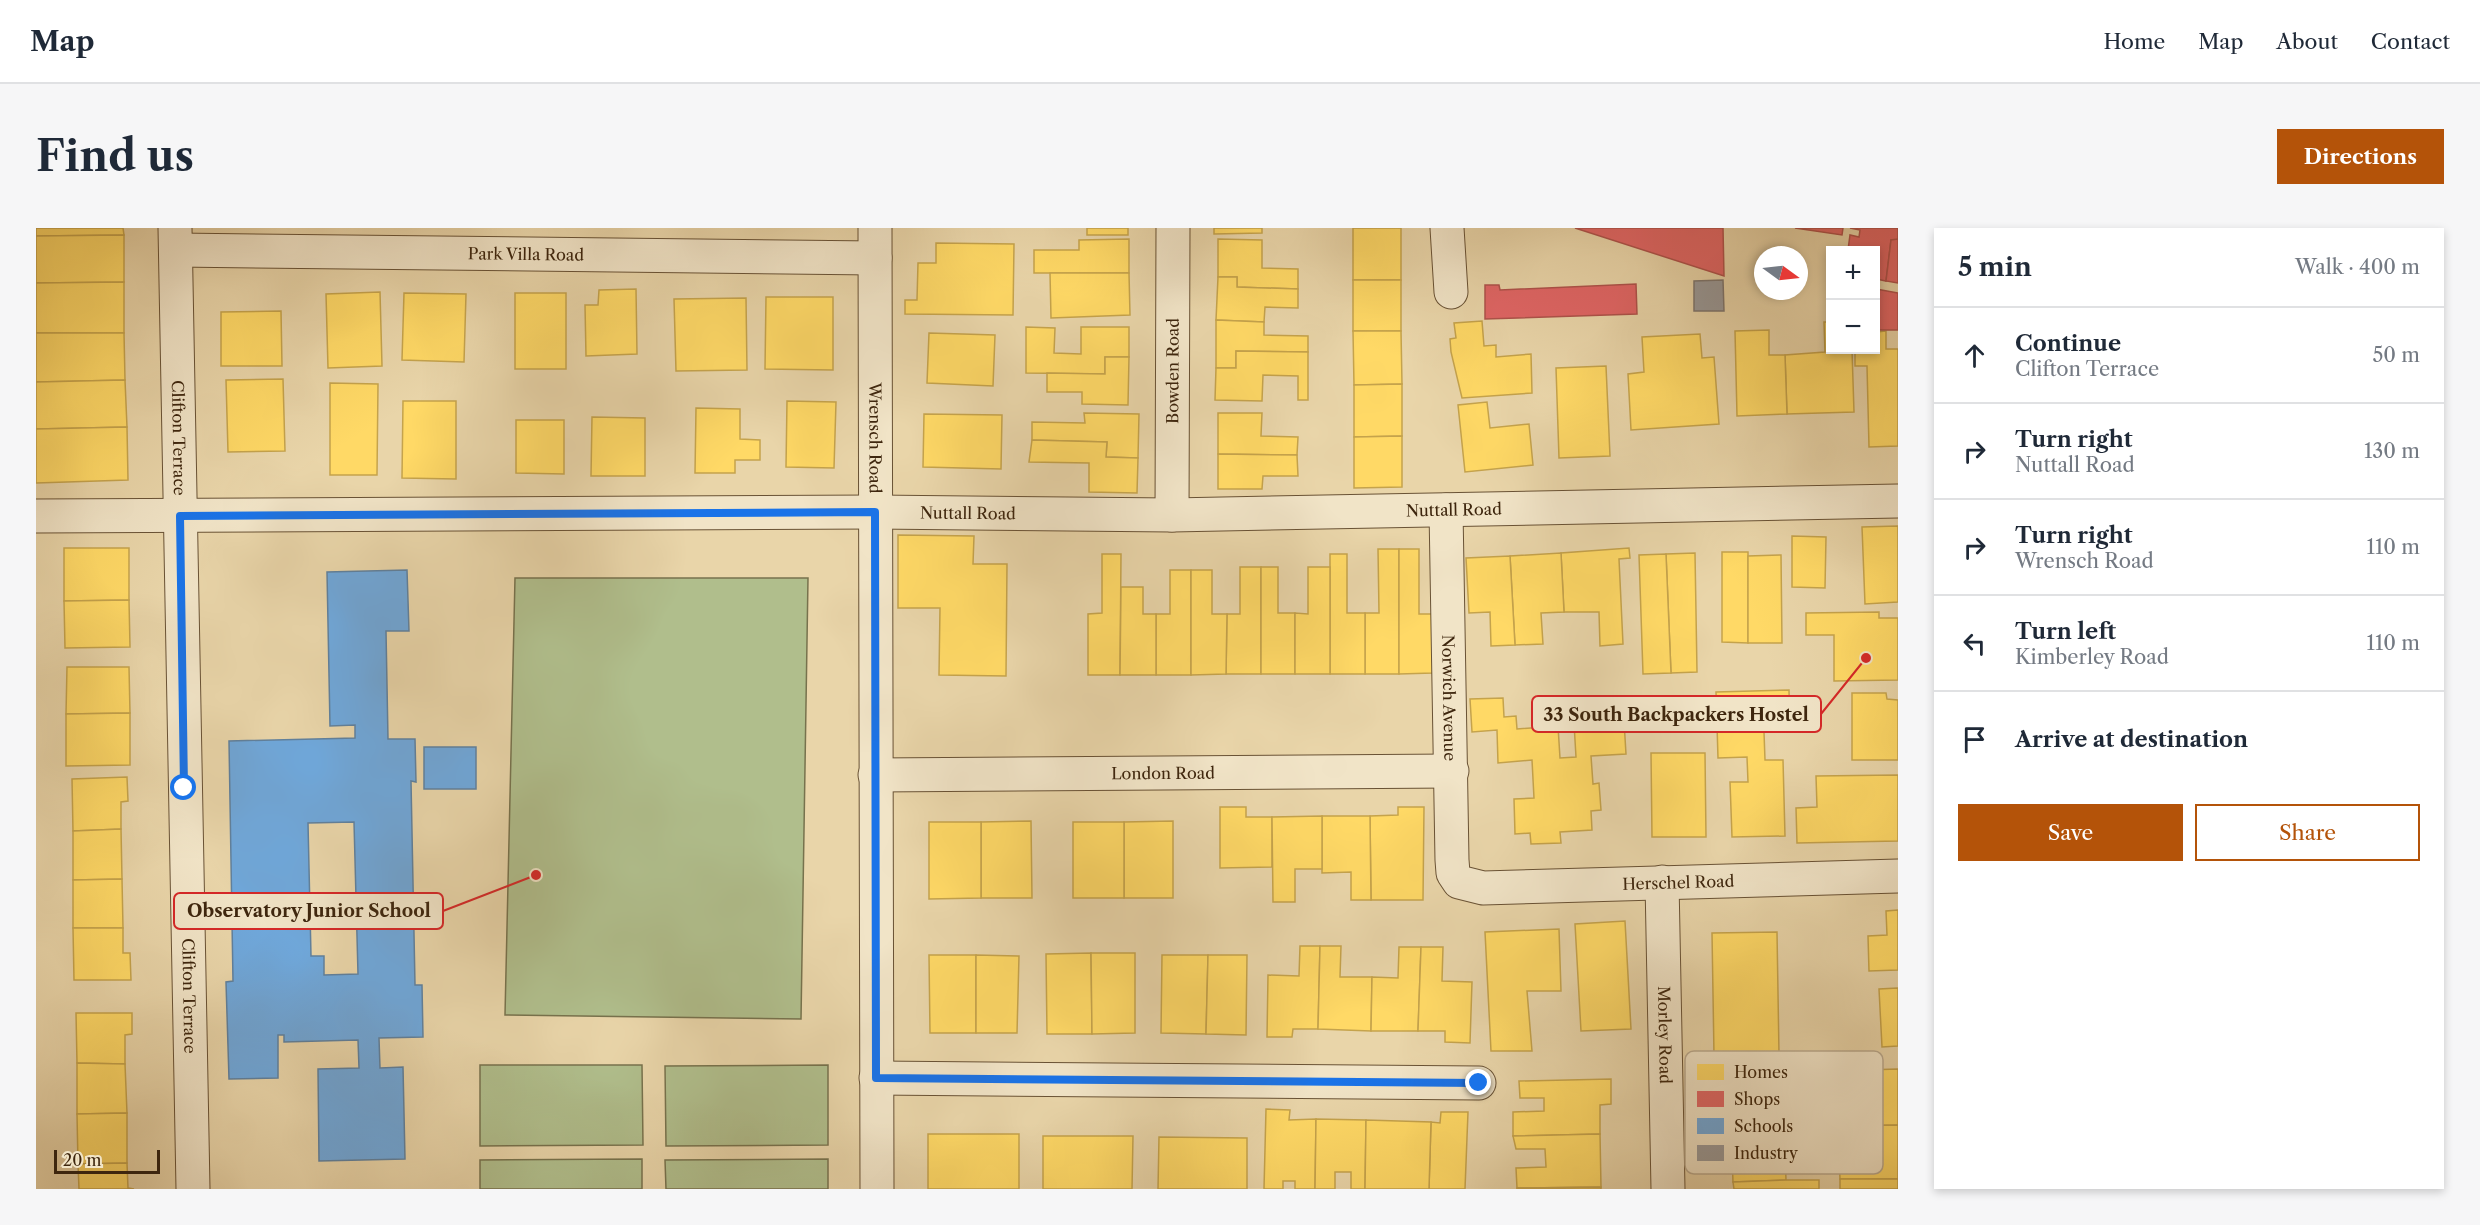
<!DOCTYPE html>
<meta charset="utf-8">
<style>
body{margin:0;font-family:"Libre Caslon Text",serif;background:#f6f6f7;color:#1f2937}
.controls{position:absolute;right:18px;top:18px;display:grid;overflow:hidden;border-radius:0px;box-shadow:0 3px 9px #0003}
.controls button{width:54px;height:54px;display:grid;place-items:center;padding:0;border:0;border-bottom:2px solid #e0e1e3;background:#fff;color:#1f2937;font:30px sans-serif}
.compass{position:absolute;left:1718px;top:18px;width:54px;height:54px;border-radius:50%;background:#fff;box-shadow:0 3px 9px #0003;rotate:105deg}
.scale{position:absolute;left:18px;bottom:15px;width:106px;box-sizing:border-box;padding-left:6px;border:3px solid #3e260e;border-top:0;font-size:16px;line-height:21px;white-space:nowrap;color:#3e260e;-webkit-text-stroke:4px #f1e4c7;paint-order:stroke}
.stop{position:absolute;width:18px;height:18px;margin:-14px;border:4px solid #1a73e8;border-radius:50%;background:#fff}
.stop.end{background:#1a73e8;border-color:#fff;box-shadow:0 2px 6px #0008}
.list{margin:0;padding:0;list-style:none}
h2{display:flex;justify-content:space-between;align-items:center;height:78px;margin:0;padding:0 24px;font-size:26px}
h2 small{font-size:20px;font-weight:400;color:#747a83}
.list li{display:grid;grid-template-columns:39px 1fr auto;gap:18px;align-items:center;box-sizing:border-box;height:96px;padding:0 24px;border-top:2px solid #e0e1e3}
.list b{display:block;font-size:22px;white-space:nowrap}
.list p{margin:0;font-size:20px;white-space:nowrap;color:#747a83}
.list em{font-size:20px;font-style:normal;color:#747a83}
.actions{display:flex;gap:12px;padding:18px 24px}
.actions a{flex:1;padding:14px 0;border:2px solid #b45309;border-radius:0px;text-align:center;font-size:21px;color:#b45309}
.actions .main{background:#b45309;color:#fff}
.icon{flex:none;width:33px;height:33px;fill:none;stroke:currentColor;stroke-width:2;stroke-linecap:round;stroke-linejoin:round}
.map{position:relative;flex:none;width:1862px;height:961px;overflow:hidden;border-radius:0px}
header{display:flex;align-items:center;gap:36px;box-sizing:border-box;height:84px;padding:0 30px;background:#fff;border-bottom:2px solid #e0e1e3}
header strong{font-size:28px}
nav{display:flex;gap:33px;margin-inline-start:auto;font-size:21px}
.intro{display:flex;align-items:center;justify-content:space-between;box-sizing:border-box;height:144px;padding:0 36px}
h1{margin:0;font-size:42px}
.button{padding:15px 27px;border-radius:0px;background:#b45309;color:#fff;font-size:21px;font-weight:700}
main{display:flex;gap:36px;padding:0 36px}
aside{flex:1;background:#fff;border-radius:0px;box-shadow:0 3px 9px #0003}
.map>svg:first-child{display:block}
</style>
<header>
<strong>Map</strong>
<nav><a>Home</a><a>Map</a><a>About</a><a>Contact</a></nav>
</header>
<div class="intro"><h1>Find us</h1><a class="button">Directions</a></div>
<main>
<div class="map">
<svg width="1862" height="961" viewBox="0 0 1862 961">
<rect width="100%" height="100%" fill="#e9d5a9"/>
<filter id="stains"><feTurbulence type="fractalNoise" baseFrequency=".00333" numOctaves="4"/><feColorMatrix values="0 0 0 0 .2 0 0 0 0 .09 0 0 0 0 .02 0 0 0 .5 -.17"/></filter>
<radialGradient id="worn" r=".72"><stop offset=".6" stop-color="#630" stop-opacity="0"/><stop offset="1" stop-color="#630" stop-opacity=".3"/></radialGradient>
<g fill="#b0be8c" stroke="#77724d" stroke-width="1.5">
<path d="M479,350H772L765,791L469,787Z"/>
<path d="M444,837H606L607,917L444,918Z"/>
<path d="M792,837V917L630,918L629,838Z"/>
<path d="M606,931V961H444V932Z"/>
<path d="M792,931V961H630L629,932Z"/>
</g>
<g fill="#ffd966" stroke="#c5a34c" stroke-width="1.5">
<path d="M0,0H87L88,7L0,8Z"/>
<rect x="1051" y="0" width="41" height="7"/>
<path d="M1178,0H1226V5L1178,6Z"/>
<rect x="1317" y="0" width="48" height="52"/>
<path d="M88,7V54L0,55V8Z"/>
<path d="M1093,11V45H998V22H1043V12Z"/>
<path d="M1182,11L1226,12V40L1262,41V61L1201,59V49H1182Z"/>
<path d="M900,15L978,16L977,87L869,86V72H881L882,35H900Z"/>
<path d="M1014,45H1093L1094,87L1015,90Z"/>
<path d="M1182,49H1201V59L1262,61V80L1229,79L1228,94L1180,92Z"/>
<rect x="1317" y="52" width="48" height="51"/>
<path d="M88,54V105H0V55Z"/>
<path d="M600,61L601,126L550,128L549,77H562L563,62Z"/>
<path d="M344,64L346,138L292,140L290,66Z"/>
<path d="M368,65L430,66L428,134L366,132Z"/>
<rect x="479" y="65" width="51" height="76"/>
<path d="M730,69H797V142L729,141Z"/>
<path d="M710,70L711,142L640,143L638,71Z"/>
<path d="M245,83L246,138H185V84Z"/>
<path d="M1180,92L1228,94V107L1272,108V124L1200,123V140H1180Z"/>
<path d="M1446,93L1448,118L1460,117V129L1495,126L1496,165L1426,170L1415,124L1414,111L1420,110L1418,95Z"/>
<path d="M1788,94H1794V122H1816L1818,184L1751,186L1749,127L1789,124Z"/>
<path d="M990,99L1019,100L1018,125L1045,126V99H1093V129H1069V146L990,145Z"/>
<path d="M1733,102V127H1749L1751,186L1701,188L1699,103Z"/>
<path d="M1317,103H1365L1366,156L1318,157Z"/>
<path d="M1850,103V121H1862V218L1833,219L1831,138H1819V122H1840V104Z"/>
<path d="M0,105H88L89,152L0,154Z"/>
<path d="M893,105L959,107L957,158L891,155Z"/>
<path d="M1664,106L1666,130L1678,129L1683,196L1595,202L1592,146L1608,144L1606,109Z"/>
<path d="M1200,123L1272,124V172H1262V148L1227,147L1226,173L1179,172L1180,140H1200Z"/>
<path d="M1069,129H1093L1092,177L1046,176V164H1011V145L1069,146Z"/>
<path d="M1570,138L1574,228L1523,230L1520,140Z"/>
<path d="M247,151L249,223L192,224L190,152Z"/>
<path d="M89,152L91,199L0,201V154Z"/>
<path d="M294,155L342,156L341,247H294Z"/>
<path d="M1366,156V208L1318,209V157Z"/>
<path d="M367,173H420V251L366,250Z"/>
<path d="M751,173L800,174L798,240L750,239Z"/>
<path d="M1451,174L1454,200L1493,196L1497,237L1429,244L1422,177Z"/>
<path d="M660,180L704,181V211L724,212V232H699V245H659Z"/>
<path d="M1048,185L1103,186L1102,230L1070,229L1071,214L996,212V194L1049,195Z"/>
<path d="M1182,185H1226L1225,208L1262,209L1261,227L1182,226Z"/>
<path d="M888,186L966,187L965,241L887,239Z"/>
<path d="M556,189L609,190V248H555Z"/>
<path d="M480,192H528V246L480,245Z"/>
<path d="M91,199L92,252L0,255V201Z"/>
<path d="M1366,208V259L1318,260V209Z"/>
<path d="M996,212L1071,214L1070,229L1102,230L1101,265L1053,264V235L993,234Z"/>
<path d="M1182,226L1261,227L1262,248H1227L1226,261H1182Z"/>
<path d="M1862,298V374L1829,376L1826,299Z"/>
<path d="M862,307L938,308L937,336H971L970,448L903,447L904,380H862Z"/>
<path d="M1756,308L1790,309L1789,360L1756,359Z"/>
<path d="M28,320H93V372L28,373Z"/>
<path d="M1593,320L1594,330L1583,331L1587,416L1564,418L1563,384H1528L1525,325Z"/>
<path d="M1342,321H1363V446H1329V385H1343Z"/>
<path d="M1363,321H1383V386H1397V445L1363,446Z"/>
<path d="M1686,324H1712V415L1686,414Z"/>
<path d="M1525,325L1528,384L1505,385L1507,416L1479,417L1474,328Z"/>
<path d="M1659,325L1661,444L1635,445L1630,326Z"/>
<path d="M1066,326H1085L1084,447H1052V386L1066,385Z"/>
<path d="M1294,326H1311V385H1329V446H1294Z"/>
<path d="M1630,326L1635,445L1607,446L1603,327Z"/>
<path d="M1745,327L1746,415H1712V328Z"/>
<path d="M1474,328L1479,417L1455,418L1454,384L1433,385L1430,330Z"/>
<path d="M1204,339H1225V446H1190L1191,386H1204Z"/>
<path d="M1225,339H1242V385H1259V446H1225Z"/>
<path d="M1272,339H1294V446H1259V385L1272,386Z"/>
<path d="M1134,342H1155V447H1120V386H1134Z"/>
<path d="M1155,342H1176V386H1191L1190,446L1155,447Z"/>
<path d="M1085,359H1107V386H1120V447H1084Z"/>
<path d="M93,372L94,419L29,420L28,373Z"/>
<path d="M1843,384V390H1862V452L1798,453V407H1770V385Z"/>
<path d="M31,439H93L94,485L30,486Z"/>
<path d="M1753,462L1754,503L1728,504L1729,532H1747L1749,608L1696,609L1694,554H1712L1711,529L1682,530L1680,464Z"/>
<path d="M1816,465H1850L1851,471L1862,472V532H1816Z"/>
<path d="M1467,470L1468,489L1480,488L1481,501L1522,498L1524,530L1540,529L1538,495L1588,493L1590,526L1555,528L1557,556L1563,555L1565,582L1555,583L1556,602L1524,604L1525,615L1495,616L1494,605L1479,606L1478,571L1498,570L1496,532L1462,535L1461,502L1436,504L1434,471Z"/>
<path d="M94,485V537L30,538V486Z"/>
<path d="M1615,525H1669L1670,609H1616Z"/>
<path d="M1862,547V613L1761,615L1760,580L1781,579L1780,548Z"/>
<path d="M91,549L92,573L85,574V601L37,603L36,551Z"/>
<path d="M1184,579H1210V589H1236V639L1184,640Z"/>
<path d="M1362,579H1388L1387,672H1335L1334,588L1362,587Z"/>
<path d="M1286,588H1334L1335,672H1315V644L1286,645Z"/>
<path d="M1286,588V641H1259V674H1237L1236,589Z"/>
<path d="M995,593L996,670H945V594Z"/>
<path d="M1137,593V670H1088V594Z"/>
<path d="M893,594H945V670L893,671Z"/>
<rect x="1037" y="594" width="51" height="76"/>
<path d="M85,601L86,651L37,652V603Z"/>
<path d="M86,651L87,700H37V652Z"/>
<path d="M1862,682V742L1833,743L1832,708L1851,707L1850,683Z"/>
<path d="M1589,693L1595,801L1545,803L1539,696Z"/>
<path d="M37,700H87V725H94L95,752H38Z"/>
<path d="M1523,701L1525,763H1491L1496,823H1455L1449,704Z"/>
<path d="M1741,704L1743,826L1678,827L1676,705Z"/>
<path d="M1264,718H1284L1282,801H1257L1256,809H1231L1232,747L1263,748Z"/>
<path d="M1284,718H1305L1304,749H1336L1335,803L1282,801Z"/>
<path d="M1363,719H1385L1382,803H1335L1336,749L1362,750Z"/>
<path d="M1385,719H1407L1406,753L1436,754L1434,815L1409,814V803H1382Z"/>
<path d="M1055,725L1056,806H1011L1010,726Z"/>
<path d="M1055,725H1099V805L1056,806Z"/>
<path d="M893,727H940V805H894Z"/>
<path d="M940,727L983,728L981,805H940Z"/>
<path d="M1126,727H1172L1170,806L1125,805Z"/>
<path d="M1172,727H1211L1210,807L1170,806Z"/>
<path d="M1862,760V818L1846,819L1843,761Z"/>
<path d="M40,785H96V806L89,807V836L41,835Z"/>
<path d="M41,835L89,836L91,885L41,886Z"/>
<path d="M1862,841V897L1804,898V876L1837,875V858L1796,859L1795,843Z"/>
<path d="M1575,851V876L1564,877V906L1477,908V884L1508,883V870H1484L1483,853Z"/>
<path d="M1230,881L1254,882L1253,892L1280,891L1279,961H1259V953H1247V961H1228Z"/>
<path d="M1405,884H1432L1429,961H1393L1395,894L1404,895Z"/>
<path d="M91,885V935L42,936L41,886Z"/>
<path d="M1280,891L1330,892L1329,961H1315V944H1299V961H1279Z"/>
<path d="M1330,892L1395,894L1393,961H1329Z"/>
<path d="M1862,897V951H1804L1803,928H1837V911H1803L1804,898Z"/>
<path d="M1783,899V922L1749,923L1750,952L1697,954L1695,900Z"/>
<rect x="892" y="906" width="91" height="55"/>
<path d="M1564,906L1565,959L1481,960L1480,940L1510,939L1509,921H1480L1477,908Z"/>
<path d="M1007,908H1097L1096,961H1007Z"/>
<path d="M1123,909L1211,910V961H1122Z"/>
<path d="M91,935L92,960L98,961H43L42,936Z"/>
<rect x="1804" y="951" width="58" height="10"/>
<path d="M1750,952H1783V961H1698L1697,954Z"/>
<path d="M1565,959V961H1481V960Z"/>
</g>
<g fill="#e06666" stroke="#af534c" stroke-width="1.5">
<path d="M1539,0H1687L1688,48Z"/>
<path d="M1759,0H1807L1806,7Z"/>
<path d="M1814,0H1862V14L1855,12L1850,53L1840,51V22H1812L1814,7L1823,9L1824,2Z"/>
<path d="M1862,11V55L1850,53L1855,12Z"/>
<path d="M1600,56L1601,86L1449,91V57H1463L1464,62Z"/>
<path d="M1840,61L1862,65V102H1840Z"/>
</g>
<g fill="#6fa8dc" stroke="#60819e" stroke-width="1.5" fill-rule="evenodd">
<path d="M371,342L373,403H350L352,511H379L380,554L375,553L379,757H386L387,809L343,810L344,840L367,839L369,931L283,933L282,841L323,840L322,812L248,814V807H242V850L193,851L190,754L197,753L193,513L319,510V497L294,498L291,344ZM318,594L322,746L288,747V728H275L272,595Z"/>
<rect x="388" y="519" width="52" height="42"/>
</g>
<path fill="#999" stroke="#7e766f" stroke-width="1.5" d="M1687,52L1688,83H1658V53Z"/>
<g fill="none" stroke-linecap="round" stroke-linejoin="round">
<defs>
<g id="street">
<path id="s1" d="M139,0L157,961"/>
<path id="s2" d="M839,0L841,961"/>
<path d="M1411,0L1415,64"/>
<path id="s3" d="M140,22L839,30"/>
<path id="s4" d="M1410,282L1416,632L1417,645L1423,654L1447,660L1862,648"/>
<path id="s5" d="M1136,287L1137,0"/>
<path id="s6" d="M0,288L839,284L1136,287L1862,273"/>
<path id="s7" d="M839,547L1416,543"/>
<path id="s8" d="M1626,654L1632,961"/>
<path d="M840,850L1443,855"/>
</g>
</defs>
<use href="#street" stroke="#695235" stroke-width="35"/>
<use href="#street" stroke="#f1e4c7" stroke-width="33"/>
</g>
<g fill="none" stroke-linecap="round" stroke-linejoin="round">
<path stroke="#1a73e8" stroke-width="8" d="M148,560L144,288L839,284L840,850L1443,855"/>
</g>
<g text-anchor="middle" stroke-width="6" stroke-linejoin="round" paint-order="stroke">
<g font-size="16" fill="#3e260e" stroke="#f1e4c7">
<text dy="6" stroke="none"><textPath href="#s3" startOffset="350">Park Villa Road</textPath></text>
<text dy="6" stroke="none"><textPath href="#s5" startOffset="144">Bowden Road</textPath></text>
<text dy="6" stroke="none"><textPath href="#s1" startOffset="210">Clifton Terrace</textPath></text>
<text dy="6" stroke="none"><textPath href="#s2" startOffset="210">Wrensch Road</textPath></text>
<text dy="6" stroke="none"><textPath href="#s6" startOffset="1418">Nuttall Road</textPath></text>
<text dy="6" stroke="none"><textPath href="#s6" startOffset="932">Nuttall Road</textPath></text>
<text dy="6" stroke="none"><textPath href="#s4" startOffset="188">Norwich Avenue</textPath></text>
<text dy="6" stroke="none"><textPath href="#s7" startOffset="288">London Road</textPath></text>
<text dy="6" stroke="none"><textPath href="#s4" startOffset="594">Herschel Road</textPath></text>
<text dy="6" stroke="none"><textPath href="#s1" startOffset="768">Clifton Terrace</textPath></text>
<text dy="6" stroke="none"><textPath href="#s8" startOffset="153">Morley Road</textPath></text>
</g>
</g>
<rect x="1649" y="823" width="198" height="123" rx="9" fill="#f1e4c7" stroke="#bbab90" stroke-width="1.5"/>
<rect x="1661" y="836" width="27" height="16" fill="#ffd966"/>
<rect x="1661" y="863" width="27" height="16" fill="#e06666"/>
<rect x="1661" y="890" width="27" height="16" fill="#6fa8dc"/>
<rect x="1661" y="917" width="27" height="16" fill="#999"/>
<g font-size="16" fill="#3e260e">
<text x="1698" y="850">Homes</text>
<text x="1698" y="877">Shops</text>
<text x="1698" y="904">Schools</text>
<text x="1698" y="931">Industry</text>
</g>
<path fill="none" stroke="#d62828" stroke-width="2" d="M1830 430L1785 486M500 647L407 683"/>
<g fill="#d62828" stroke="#f1e4c7" stroke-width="2">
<circle cx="1830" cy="430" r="6"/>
<circle cx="500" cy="647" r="6"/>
</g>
<g fill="#f1e4c7" stroke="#d62828" stroke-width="2">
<rect x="1496" y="468" width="289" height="36" rx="6"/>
<rect x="138" y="665" width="269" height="36" rx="6"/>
</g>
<g font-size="18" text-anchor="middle" font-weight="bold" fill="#3e260e">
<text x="1640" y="493">33 South Backpackers Hostel</text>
<text x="273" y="689">Observatory Junior School</text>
</g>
<rect width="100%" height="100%" filter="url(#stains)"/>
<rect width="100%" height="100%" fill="url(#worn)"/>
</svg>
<div class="controls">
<button>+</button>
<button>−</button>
</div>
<svg class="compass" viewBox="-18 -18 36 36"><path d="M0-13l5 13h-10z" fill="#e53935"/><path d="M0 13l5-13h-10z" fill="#747a83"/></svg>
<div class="scale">20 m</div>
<div class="stop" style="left:148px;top:560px"></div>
<div class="stop end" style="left:1443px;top:855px"></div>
</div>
<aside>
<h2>5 min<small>Walk · 400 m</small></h2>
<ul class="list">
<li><svg class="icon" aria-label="ahead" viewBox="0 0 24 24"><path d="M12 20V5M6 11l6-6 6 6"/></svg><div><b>Continue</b><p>Clifton Terrace</p></div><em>50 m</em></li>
<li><svg class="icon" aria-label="right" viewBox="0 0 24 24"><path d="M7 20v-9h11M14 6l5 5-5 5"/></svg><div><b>Turn right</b><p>Nuttall Road</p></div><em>130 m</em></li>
<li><svg class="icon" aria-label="right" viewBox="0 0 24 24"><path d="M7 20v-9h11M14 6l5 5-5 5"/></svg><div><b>Turn right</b><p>Wrensch Road</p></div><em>110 m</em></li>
<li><svg class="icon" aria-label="left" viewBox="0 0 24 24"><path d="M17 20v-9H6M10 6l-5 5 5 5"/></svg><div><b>Turn left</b><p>Kimberley Road</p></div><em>110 m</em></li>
<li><svg class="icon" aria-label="arrive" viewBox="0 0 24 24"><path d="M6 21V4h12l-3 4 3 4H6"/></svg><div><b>Arrive at destination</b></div></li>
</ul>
<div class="actions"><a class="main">Save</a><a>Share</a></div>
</aside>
</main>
